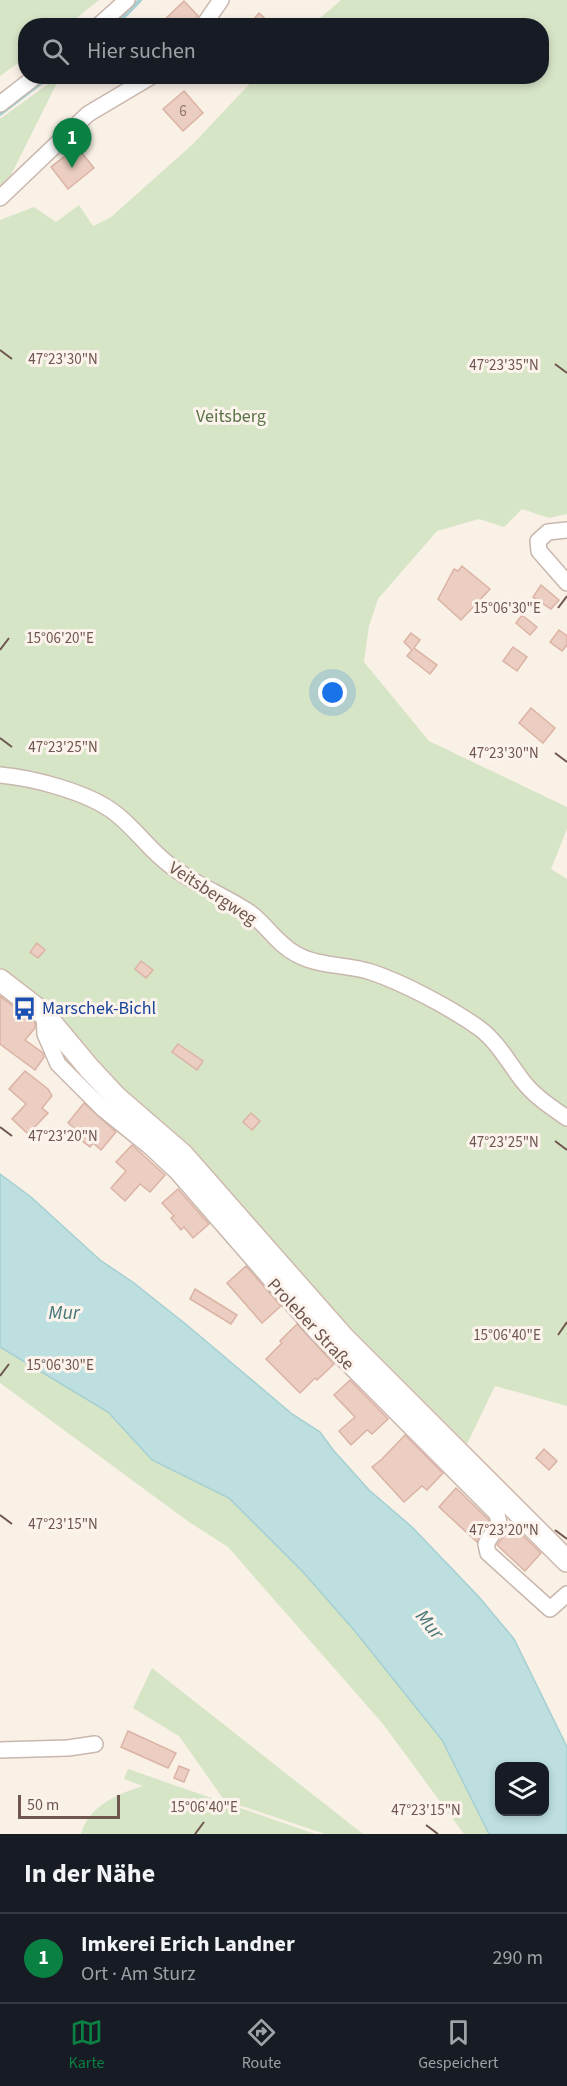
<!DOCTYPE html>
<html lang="de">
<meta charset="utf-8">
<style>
body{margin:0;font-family:"Source Sans 3",sans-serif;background:#20242c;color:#f1f3f6}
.controls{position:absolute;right:18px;bottom:18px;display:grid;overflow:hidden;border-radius:12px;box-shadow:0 3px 9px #0003}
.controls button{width:54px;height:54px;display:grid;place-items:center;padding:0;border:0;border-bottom:2px solid #363941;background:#171b24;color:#f1f3f6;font:30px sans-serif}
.scale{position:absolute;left:18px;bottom:15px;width:102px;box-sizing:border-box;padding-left:6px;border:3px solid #6f564e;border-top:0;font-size:16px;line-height:21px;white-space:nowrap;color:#6f564e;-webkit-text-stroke:4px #fcf4ec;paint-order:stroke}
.you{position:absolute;left:333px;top:693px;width:21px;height:21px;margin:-15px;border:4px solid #fff;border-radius:50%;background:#1a73e8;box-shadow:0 0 0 9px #1a73e833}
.badge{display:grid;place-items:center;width:39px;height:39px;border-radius:50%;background:#0b8043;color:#fff;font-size:20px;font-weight:700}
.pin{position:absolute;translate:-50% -50px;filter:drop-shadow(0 2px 3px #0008)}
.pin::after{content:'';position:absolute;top:32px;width:21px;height:18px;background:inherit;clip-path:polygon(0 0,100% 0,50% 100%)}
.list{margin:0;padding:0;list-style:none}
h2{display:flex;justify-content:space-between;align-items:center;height:78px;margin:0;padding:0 24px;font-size:26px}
h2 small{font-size:20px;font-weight:400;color:#9ea1a6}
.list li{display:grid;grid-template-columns:39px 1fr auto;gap:18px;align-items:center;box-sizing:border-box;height:90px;padding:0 24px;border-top:2px solid #363941}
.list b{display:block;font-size:22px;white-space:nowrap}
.list p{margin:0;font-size:20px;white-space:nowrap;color:#9ea1a6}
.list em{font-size:20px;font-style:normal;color:#9ea1a6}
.icon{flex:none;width:33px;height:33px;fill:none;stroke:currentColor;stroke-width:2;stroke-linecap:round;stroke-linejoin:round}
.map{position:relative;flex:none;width:567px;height:1834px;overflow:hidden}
.search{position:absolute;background:#171b24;box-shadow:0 3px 9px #0003;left:18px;right:18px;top:18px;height:66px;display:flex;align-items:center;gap:15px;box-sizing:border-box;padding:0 21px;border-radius:24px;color:#9ea1a6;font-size:22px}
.sheet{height:168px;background:#171b24}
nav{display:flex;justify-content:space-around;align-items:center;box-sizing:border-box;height:84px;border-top:2px solid #363941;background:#171b24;font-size:16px;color:#9ea1a6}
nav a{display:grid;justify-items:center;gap:3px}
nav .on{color:#0b8043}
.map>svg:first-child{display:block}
</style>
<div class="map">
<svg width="567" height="1834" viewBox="0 0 567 1834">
<rect width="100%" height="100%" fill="#f9f0e6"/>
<g fill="#d7e5c7">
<path d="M0,0H99L68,25L26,26L25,58L0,76Z"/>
<path d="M341,0H567V514L549,518L522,509L504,527L479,519L437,531L378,599L369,626L364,662L429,741L567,807V829L551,869L567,879V1406L495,1386L467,1444L347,1324L291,1261L139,1104L0,971V220L34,207L56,222L79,205L93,226L110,218L193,144L256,77L542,76V26L312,25Z"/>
<path d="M58,77H60L0,197V119Z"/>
<path d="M0,1348L108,1412L152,1460L229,1498L303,1572L354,1630L442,1740L489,1834H464L383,1724L228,1547L189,1522L0,1383Z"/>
<path d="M152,1668L363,1834H325L224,1800L179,1736L133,1708Z"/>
<path d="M128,1769L315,1834H81C89,1806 117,1794 143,1786L124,1779Z"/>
</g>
<path fill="#bddfe0" stroke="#a5cfd1" stroke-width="1.5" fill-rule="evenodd" d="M0,1174L31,1197L100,1260L134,1283L188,1326L292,1414L320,1432L334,1451L369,1490L412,1527L479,1597L514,1639L567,1747V1834H489L442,1740L354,1630L303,1572L229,1498L152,1460L108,1412L0,1347ZM500,1766H544V1812H500Z"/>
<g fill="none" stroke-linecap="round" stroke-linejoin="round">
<g stroke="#a5cfd1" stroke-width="4">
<path d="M115,26L140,0"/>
<path d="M0,114L50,76"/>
</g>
</g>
<g fill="#ebcdc1" stroke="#dbb3a4" stroke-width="1.5">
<path d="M184,1L198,16L193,26H158Z"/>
<path d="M259,13L273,26H248Z"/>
<path d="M184,91L203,113L183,131L163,109Z"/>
<path d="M77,147L94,168L68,189L51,167Z"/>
<path d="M462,566L490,589L461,620L438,599L454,569L458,571Z"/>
<path d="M541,585L559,600L551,609L533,597Z"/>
<path d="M522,615L537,627L530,635L516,623Z"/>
<path d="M559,630L567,636V645L562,651L550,642Z"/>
<path d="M411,633L420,640L414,648L437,665L430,674L407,656L412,650L404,642Z"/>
<path d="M513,647L527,657L517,671L503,661Z"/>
<path d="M531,708L555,728L543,743L519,723Z"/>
<path d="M37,943L45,950L38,958L30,952Z"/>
<path d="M141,961L153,970L146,978L135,969Z"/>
<path d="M0,996L35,1023V1028L25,1040L43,1053L44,1057L35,1070L0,1044Z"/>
<path d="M178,1044L203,1061L197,1070L172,1052Z"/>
<path d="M25,1071L48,1089L52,1096L42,1108L48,1113L28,1134L12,1119L26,1104L9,1089Z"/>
<path d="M84,1103L116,1132L101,1150L93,1143L90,1147L77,1137L80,1133L68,1123Z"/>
<path d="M251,1113L260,1121L252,1130L243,1122Z"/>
<path d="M132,1145L165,1175L150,1192L140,1184L125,1201L111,1188L126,1171L116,1162Z"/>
<path d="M178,1189L209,1224L193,1238L184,1227L181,1230L171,1218L174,1216L162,1203Z"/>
<path d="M246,1266L281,1306L262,1323L227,1283Z"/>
<path d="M195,1289L237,1315L231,1324L190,1299Z"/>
<path d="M297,1324L334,1364L317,1380L315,1378L300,1393L266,1359L282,1343L280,1341Z"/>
<path d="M350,1380L388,1419L372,1434L367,1430L351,1445L339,1431L355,1417L334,1395Z"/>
<path d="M405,1435L443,1473L427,1490L422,1486L404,1502L372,1467L382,1459Z"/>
<path d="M544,1449L557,1461L549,1470L536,1458Z"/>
<path d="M456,1488L488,1519L489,1521L477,1542L439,1507Z"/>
<path d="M512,1525L541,1553L525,1571L497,1545Z"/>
<path d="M128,1731L176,1753L168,1768L121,1747Z"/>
<path d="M179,1766L189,1770L184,1782L174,1778Z"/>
</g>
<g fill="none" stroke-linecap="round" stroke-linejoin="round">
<defs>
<g id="street">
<path d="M98,26L127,0"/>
<path d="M203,26L221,0"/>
<path d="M0,104L36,76"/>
<path d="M0,198L88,114L152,76"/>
<path d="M567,530L548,532L538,541L539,551L567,583"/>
<path d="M0,775C33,778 88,792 115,813C135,828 150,851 171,866C195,885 224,895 249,912C266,924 277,944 296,954C319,967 346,964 371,972C404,983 451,1008 479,1028C497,1041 509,1063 522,1080C534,1096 551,1107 567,1118"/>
<path d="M44,1014L45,1034L58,1064L103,1109L150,1147L177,1172L317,1333L497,1514L499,1523L486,1544L488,1553L550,1609L567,1594"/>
<path d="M0,1750L68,1748L95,1744"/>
</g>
<path id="secondary" d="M0,980L44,1014L89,1068L116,1097L182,1154L343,1337L567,1561"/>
</defs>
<use href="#street" stroke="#c9b7ae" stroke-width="18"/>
<use href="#secondary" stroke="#ceb9af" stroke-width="24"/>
<use href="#street" stroke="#fff" stroke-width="15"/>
<use href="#secondary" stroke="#fff" stroke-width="21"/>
</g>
<path fill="none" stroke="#6f564e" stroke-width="2" d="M0,350L12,359M555,364L567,373M558,608L567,596M0,650L9,638M0,738L12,747M555,753L567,762M0,1127L12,1136M555,1141L567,1150M558,1335L567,1322M0,1376L9,1364M0,1515L12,1524M555,1530L567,1539M426,1825L438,1834M195,1834L204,1822"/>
<defs>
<symbol id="bus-bare" viewBox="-9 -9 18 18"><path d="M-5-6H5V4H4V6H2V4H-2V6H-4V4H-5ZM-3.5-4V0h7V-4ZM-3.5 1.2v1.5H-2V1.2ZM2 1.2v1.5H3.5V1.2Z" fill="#1a4fb4" stroke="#fcf4ec" stroke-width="2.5" paint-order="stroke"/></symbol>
</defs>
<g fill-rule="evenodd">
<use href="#bus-bare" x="8" y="992" width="33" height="33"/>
</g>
<g text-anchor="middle" stroke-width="6" stroke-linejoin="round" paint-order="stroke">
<g font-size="15" fill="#8e746b">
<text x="183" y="116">6</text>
</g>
<g font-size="18" fill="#5a7348" stroke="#fcf4ec">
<text x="231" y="422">Veitsberg</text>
</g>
<g font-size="18" fill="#6f564e" stroke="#fcf4ec">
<text transform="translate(213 893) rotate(33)" y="6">Veitsbergweg</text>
<text transform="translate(311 1324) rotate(47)" y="6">Proleber Straße</text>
</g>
<g font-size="18" fill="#164399" stroke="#fcf4ec" text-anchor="start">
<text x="42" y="1014">Marschek-Bichl</text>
</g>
<g font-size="20" font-style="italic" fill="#477779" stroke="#fcf4ec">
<text x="64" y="1319">Mur</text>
<text transform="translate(430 1624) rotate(51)" y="7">Mur</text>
</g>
</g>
<g font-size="15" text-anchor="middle" fill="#6f564e" stroke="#fcf4ec" stroke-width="6" stroke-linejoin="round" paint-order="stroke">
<text x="63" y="364">47°23'30"N</text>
<text x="504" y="370">47°23'35"N</text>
<text x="507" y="613">15°06'30"E</text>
<text x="60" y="643">15°06'20"E</text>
<text x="63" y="752">47°23'25"N</text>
<text x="504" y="758">47°23'30"N</text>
<text x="63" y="1141">47°23'20"N</text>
<text x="504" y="1147">47°23'25"N</text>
<text x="507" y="1340">15°06'40"E</text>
<text x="60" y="1370">15°06'30"E</text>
<text x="63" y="1529">47°23'15"N</text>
<text x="504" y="1535">47°23'20"N</text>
<text x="204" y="1812">15°06'40"E</text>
<text x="426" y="1815">47°23'15"N</text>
</g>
</svg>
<div class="controls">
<button><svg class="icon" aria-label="layers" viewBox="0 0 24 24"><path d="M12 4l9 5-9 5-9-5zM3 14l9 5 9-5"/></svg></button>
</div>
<div class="scale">50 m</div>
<div class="you"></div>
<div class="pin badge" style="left:72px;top:168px">1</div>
<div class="search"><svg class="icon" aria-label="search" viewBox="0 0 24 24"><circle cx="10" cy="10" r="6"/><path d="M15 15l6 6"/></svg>Hier suchen</div>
</div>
<section class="sheet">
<h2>In der Nähe<small></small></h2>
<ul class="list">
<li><span class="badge">1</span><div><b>Imkerei Erich Landner</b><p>Ort · Am Sturz</p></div><em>290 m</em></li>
</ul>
</section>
<nav>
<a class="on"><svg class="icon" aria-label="map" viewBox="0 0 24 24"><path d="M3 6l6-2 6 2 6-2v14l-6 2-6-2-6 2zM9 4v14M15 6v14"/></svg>Karte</a>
<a><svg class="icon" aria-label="directions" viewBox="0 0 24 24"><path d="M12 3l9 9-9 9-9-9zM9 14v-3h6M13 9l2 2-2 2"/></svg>Route</a>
<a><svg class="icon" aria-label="saved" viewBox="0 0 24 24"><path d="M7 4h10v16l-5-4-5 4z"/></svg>Gespeichert</a>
</nav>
